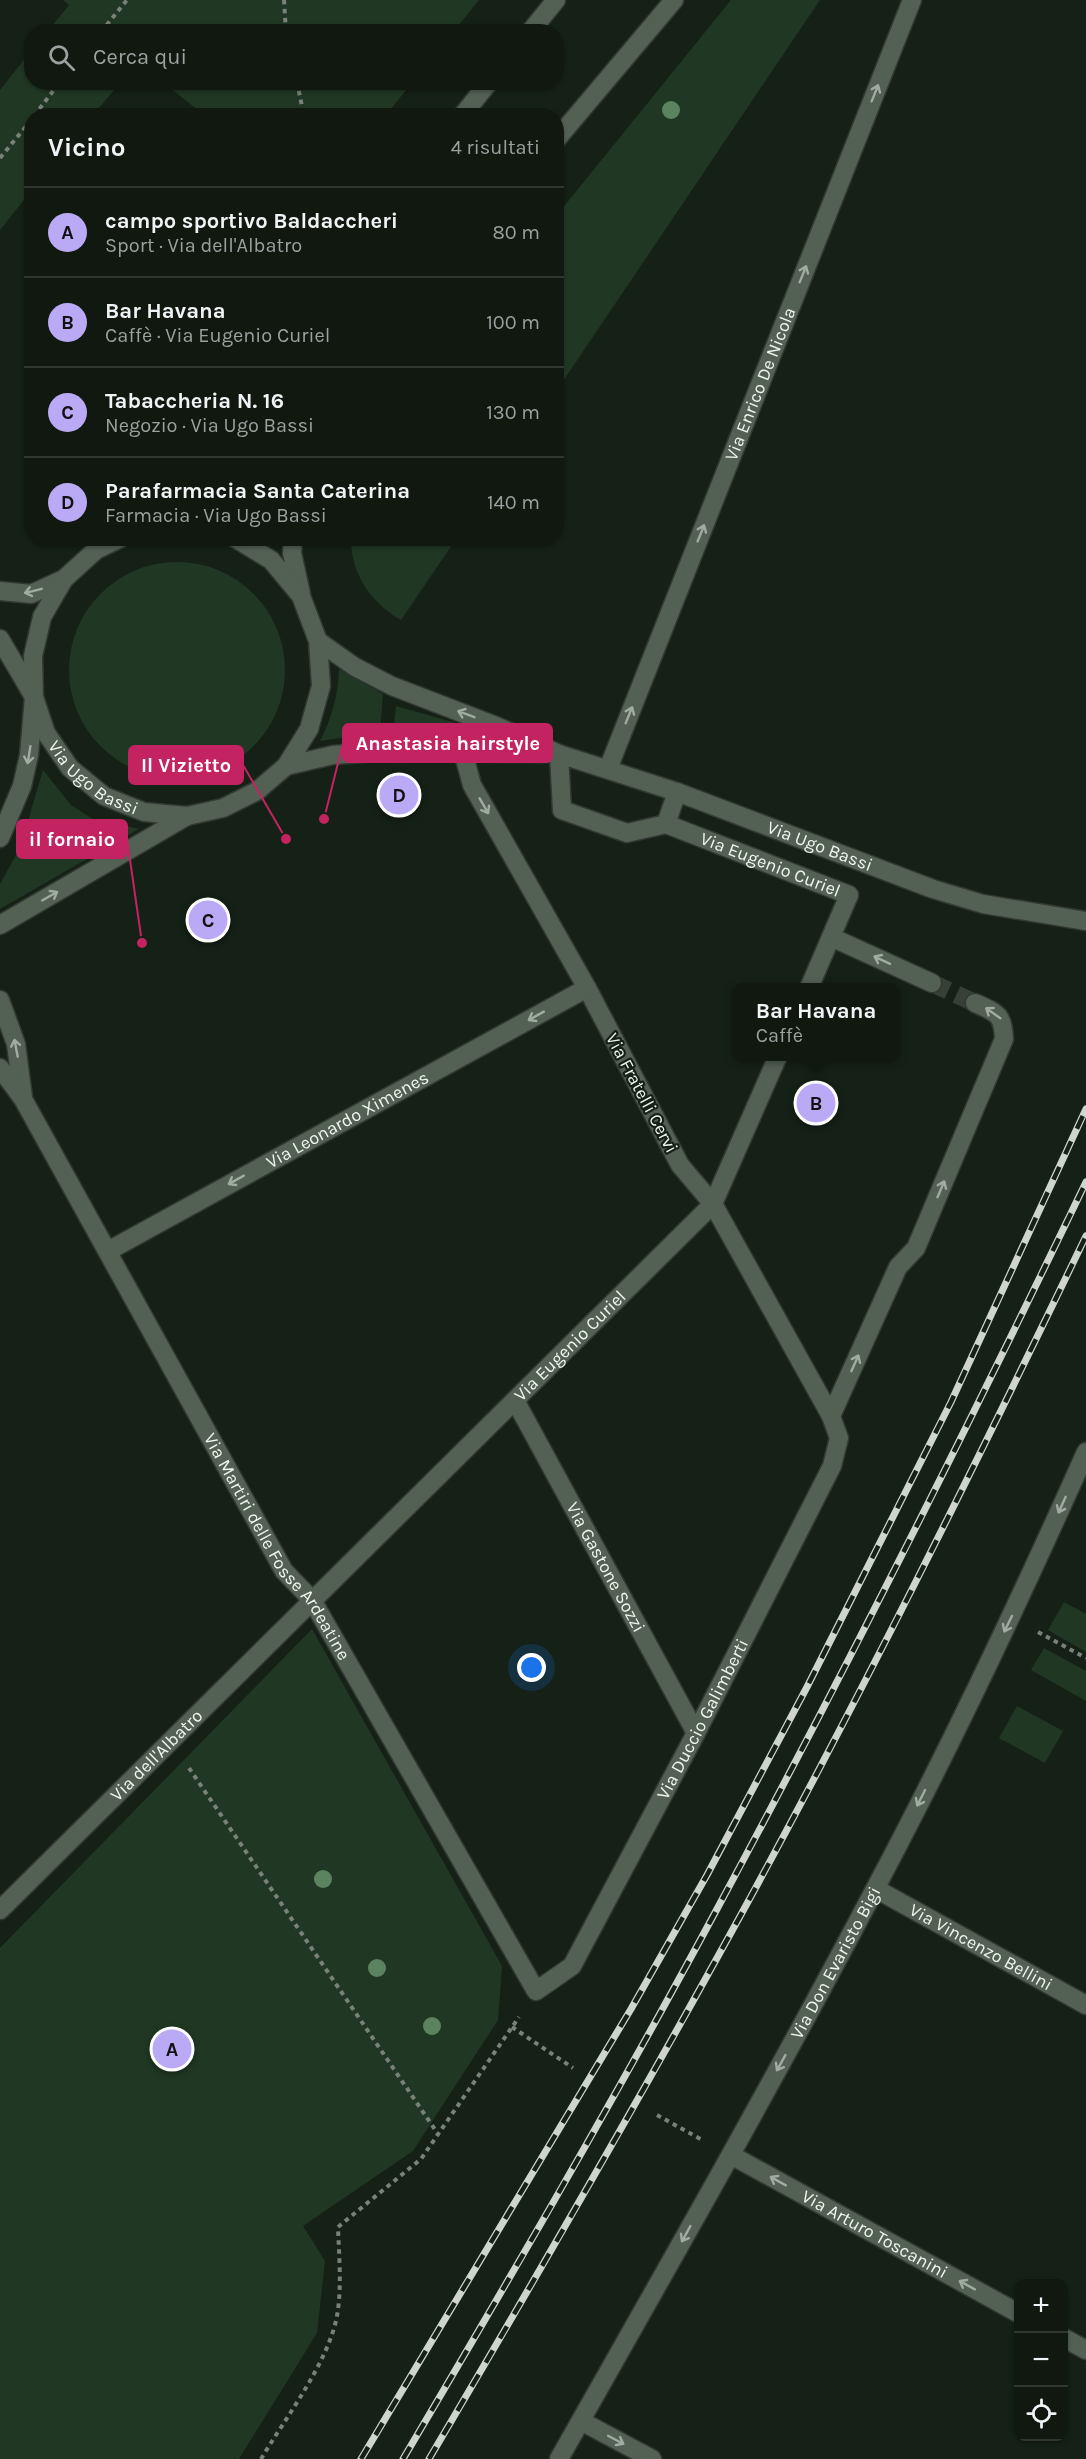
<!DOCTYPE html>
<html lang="it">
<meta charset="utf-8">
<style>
body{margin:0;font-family:Karla,sans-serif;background:#192119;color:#f1f3f6}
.controls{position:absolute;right:18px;bottom:18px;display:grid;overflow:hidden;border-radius:12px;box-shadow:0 2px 4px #0004}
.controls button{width:54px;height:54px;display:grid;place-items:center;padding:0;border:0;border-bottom:2px solid #303730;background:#101810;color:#f1f3f6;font:30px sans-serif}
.you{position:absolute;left:532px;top:1668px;width:21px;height:21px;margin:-15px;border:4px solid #fff;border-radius:50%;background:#1a73e8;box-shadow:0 0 0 9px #1a73e833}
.badge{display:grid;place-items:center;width:39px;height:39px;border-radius:50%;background:#baaaf6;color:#111;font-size:20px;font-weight:700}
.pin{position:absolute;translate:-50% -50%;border:3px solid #fff;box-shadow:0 2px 6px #0006}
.popup{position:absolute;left:732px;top:983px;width:168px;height:78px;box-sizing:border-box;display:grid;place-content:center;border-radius:12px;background:#101810;filter:drop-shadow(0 2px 4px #0005);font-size:20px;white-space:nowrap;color:#9ca09f}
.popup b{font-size:22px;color:#f1f3f6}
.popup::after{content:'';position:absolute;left:50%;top:100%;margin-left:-12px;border:12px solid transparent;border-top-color:#101810}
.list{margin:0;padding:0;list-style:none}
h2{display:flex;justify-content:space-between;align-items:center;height:78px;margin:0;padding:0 24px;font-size:26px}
h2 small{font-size:20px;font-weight:400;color:#9ca09f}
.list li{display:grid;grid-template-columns:39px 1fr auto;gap:18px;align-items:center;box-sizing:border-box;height:90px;padding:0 24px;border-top:2px solid #303730}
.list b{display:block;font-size:22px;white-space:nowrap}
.list p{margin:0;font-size:20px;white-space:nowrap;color:#9ca09f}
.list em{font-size:20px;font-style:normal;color:#9ca09f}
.icon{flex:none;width:33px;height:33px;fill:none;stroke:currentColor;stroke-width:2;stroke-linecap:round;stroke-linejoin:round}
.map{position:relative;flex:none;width:1086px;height:2459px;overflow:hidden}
.search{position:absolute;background:#101810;box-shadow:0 2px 4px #0004;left:24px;top:24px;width:540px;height:66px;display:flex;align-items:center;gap:15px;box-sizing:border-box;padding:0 21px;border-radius:24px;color:#9ca09f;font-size:22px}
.panel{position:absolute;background:#101810;box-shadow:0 2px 4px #0004;left:24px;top:108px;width:540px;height:438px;border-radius:24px}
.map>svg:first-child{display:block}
</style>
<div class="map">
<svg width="1086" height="2459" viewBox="0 0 1086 2459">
<rect width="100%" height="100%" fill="#152016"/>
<g fill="#203823">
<path d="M63,0H479L454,31H48L69,5Z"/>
<path d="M731,0H820L557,390V215Z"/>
<path d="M31,51L32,82L120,83L93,115L32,116L31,191L0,230V90Z"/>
<path d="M164,83H163H412L385,116L204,115Z"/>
<path d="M351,539V538L456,539L401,620C371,603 351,574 351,539Z"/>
<circle cx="177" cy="670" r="108"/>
<path d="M339,669L383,694L380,732L320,741C332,718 338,695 339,669Z"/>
<path d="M396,706L481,730L482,733L480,735H393Z"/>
<path d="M43,770L71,805L91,818L139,829L0,909V884L20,848Z"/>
<path d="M1064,1602L1086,1614V1652L1048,1630Z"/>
<path d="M312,1629L502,1966L498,2020L413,2151L303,2226L325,2261L317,2333L239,2459H0V1948Z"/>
<path d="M1044,1648L1086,1671V1701L1031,1670Z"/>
<path d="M1017,1706L1063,1731L1045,1763L999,1738Z"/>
</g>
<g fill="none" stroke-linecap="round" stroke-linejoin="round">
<path stroke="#364037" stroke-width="18" stroke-dasharray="18 9" stroke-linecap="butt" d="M932,983L975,1003"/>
<defs>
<g id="minor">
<path d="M530,32L556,0"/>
<path d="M462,116L489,82"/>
<path d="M556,140L674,0"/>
<path d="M293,538L292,553L301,594"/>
<path d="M0,591L31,594L64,579"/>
<path id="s1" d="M0,639L34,697L46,733L70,768L104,796L144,812L187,816L223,808L257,791L286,766L309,729L321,686L318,641L301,596L271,560L235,538"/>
<path id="s2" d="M318,641L355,667L392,686L496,726L559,754L677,792L933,889L983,904L1086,921"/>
<path d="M559,754L562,810L627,833L666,824L677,792"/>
<path d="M286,766L333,755L373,752L551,753"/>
<path id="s3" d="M608,769L912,0"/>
<path id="s4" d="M666,824L849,895L809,988"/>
<path d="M0,838L22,786L29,755L34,697L33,656L42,617L64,579L96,550L121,538"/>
<path d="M0,925L187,816"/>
<path d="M831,937L932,983"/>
<path d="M0,1000L16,1044L23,1097"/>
<path id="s5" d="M0,1068L23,1099L284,1571L312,1600L536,1991L572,1966L696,1733L832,1466L839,1438L831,1416L713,1204L680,1165L587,988L472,785L463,752"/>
<path id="s6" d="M108,1251L587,988"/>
<path id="s7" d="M516,1402L696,1733"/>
<path d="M831,1416L898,1267L916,1248L1004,1039C1003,1014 997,1013 975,1003"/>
<path id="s8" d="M876,1889L1086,2005"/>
<path id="s9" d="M0,1910L713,1204L778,1056"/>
<path id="s10" d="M731,2155L1018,2313"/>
<path d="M1064,2338L1086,2350"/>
<path d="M581,2421L652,2459"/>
<path id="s11" d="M559,2459C666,2270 774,2081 875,1889C951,1746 1020,1600 1086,1452"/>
</g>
</defs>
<use href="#minor" stroke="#313932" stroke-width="21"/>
<g stroke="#79827a" stroke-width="4" stroke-dasharray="4.5 4.5" stroke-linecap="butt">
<path d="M284,0L286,32"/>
<path d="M101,32L127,0"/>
<path d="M297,82L304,116"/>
<path d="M34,116L60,82"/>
<path d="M0,158L32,119"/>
<path d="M1038,1632L1086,1658"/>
<path d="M189,1768L438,2134"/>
<path d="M512,2027L573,2068"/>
<path d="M657,2115L704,2141"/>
<path d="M261,2459C286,2417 328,2363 337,2316C342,2287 339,2256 338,2227L421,2159L519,2017"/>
</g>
<use href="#minor" stroke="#536054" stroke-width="18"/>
<defs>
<g id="rail">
<path d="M361,2459L631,2009L707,1875L807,1687L951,1402L1086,1109"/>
<path d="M403,2459C510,2278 617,2095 717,1909C846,1670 968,1427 1086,1182"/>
<path d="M429,2459C534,2281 638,2102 738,1920C861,1696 975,1466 1086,1236"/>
</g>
</defs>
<use href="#rail" stroke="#cdd5ce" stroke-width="7"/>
<use href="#rail" stroke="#152016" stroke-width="4.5" stroke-dasharray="14" stroke-linecap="butt"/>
</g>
<g fill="#5b8360">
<circle cx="671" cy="110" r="9"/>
<circle cx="323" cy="1879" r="9"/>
<circle cx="377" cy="1968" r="9"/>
<circle cx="432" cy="2026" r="9"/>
</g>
<defs><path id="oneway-shaft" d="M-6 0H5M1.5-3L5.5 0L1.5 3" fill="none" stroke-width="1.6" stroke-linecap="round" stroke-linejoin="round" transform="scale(1.5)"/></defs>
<g stroke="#a0aba2">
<use href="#oneway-shaft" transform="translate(875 93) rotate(-68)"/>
<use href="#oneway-shaft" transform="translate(803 274) rotate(-68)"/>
<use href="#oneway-shaft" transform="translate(701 533) rotate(-68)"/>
<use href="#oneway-shaft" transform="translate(33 591) rotate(166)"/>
<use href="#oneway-shaft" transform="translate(466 714) rotate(-159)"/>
<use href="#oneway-shaft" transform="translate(629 715) rotate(-68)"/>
<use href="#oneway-shaft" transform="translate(29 755) rotate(99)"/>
<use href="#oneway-shaft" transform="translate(484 806) rotate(60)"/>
<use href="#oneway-shaft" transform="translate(50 896) rotate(-30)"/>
<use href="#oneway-shaft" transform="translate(882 960) rotate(-155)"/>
<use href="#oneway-shaft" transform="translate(993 1013) rotate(-145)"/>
<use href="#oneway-shaft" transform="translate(536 1016) rotate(151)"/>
<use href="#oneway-shaft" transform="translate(16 1048) rotate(-101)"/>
<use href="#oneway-shaft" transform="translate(236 1180) rotate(151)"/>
<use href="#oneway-shaft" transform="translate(941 1189) rotate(-67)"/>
<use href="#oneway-shaft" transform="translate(855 1363) rotate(-66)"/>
<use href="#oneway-shaft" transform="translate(1062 1505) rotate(114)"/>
<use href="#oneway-shaft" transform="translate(1008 1624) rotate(116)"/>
<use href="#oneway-shaft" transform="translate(921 1798) rotate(117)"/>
<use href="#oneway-shaft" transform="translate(781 2063) rotate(119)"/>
<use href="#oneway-shaft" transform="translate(778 2181) rotate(-151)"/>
<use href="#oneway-shaft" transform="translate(686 2234) rotate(119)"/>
<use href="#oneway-shaft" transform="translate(967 2285) rotate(-151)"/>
<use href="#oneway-shaft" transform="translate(616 2440) rotate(28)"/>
</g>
<g text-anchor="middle" stroke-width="4.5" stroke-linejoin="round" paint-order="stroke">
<g font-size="18" fill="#eef6ef" stroke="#152016">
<text dy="6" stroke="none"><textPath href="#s3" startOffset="414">Via Enrico De Nicola</textPath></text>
<text dy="6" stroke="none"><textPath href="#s1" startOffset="172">Via Ugo Bassi</textPath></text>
<text dy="6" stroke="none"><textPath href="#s2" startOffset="544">Via Ugo Bassi</textPath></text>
<text dy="6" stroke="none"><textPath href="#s4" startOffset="112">Via Eugenio Curiel</textPath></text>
<text transform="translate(642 1093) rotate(62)" y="6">Via Fratelli Cervi</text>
<text dy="6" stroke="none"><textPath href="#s6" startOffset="273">Via Leonardo Ximenes</textPath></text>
<text dy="6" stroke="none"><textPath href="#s9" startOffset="802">Via Eugenio Curiel</textPath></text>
<text dy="6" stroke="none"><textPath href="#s5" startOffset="554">Via Martiri delle Fosse Ardeatine</textPath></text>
<text dy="6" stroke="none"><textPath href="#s7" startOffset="188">Via Gastone Sozzi</textPath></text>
<text dy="6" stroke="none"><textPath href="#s5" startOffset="1392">Via Duccio Galimberti</textPath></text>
<text dy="6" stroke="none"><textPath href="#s9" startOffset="220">Via dell'Albatro</textPath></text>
<text dy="6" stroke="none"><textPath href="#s8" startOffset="120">Via Vincenzo Bellini</textPath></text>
<text dy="6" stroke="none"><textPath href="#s11" startOffset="568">Via Don Evaristo Bigi</textPath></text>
<text dy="6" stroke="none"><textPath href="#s10" startOffset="164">Via Arturo Toscanini</textPath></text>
</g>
</g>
<path fill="none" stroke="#c42362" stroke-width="2" d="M324 819L343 743M286 839L243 765M142 943L127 839"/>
<g fill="#c42362" stroke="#152016" stroke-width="2">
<circle cx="324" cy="819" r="6"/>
<circle cx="286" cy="839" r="6"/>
<circle cx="142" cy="943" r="6"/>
</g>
<g fill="#c42362" stroke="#c42362" stroke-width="2">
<rect x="343" y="724" width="209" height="38" rx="6"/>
<rect x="129" y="746" width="114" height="38" rx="6"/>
<rect x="17" y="820" width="110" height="38" rx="6"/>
</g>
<g font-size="20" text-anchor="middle" font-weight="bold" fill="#fff">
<text x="448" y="750">Anastasia hairstyle</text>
<text x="186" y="772">Il Vizietto</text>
<text x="72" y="846">il fornaio</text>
</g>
</svg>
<div class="controls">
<button>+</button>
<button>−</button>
<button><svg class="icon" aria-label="locate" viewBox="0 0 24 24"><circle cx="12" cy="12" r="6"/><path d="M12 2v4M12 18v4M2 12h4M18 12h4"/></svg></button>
</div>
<div class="you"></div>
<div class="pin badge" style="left:172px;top:2049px">A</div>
<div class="pin badge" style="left:816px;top:1103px">B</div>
<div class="popup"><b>Bar Havana</b>Caffè</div>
<div class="pin badge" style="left:208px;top:920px">C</div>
<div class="pin badge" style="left:399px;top:795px">D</div>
<div class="search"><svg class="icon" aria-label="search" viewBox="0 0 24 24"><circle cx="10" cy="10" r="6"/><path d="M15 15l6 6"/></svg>Cerca qui</div>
<section class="panel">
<h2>Vicino<small>4 risultati</small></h2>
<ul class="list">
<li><span class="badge">A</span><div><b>campo sportivo Baldaccheri</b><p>Sport · Via dell'Albatro</p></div><em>80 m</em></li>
<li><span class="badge">B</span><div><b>Bar Havana</b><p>Caffè · Via Eugenio Curiel</p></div><em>100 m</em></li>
<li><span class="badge">C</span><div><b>Tabaccheria N. 16</b><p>Negozio · Via Ugo Bassi</p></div><em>130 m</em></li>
<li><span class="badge">D</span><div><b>Parafarmacia Santa Caterina</b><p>Farmacia · Via Ugo Bassi</p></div><em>140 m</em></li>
</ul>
</section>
</div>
